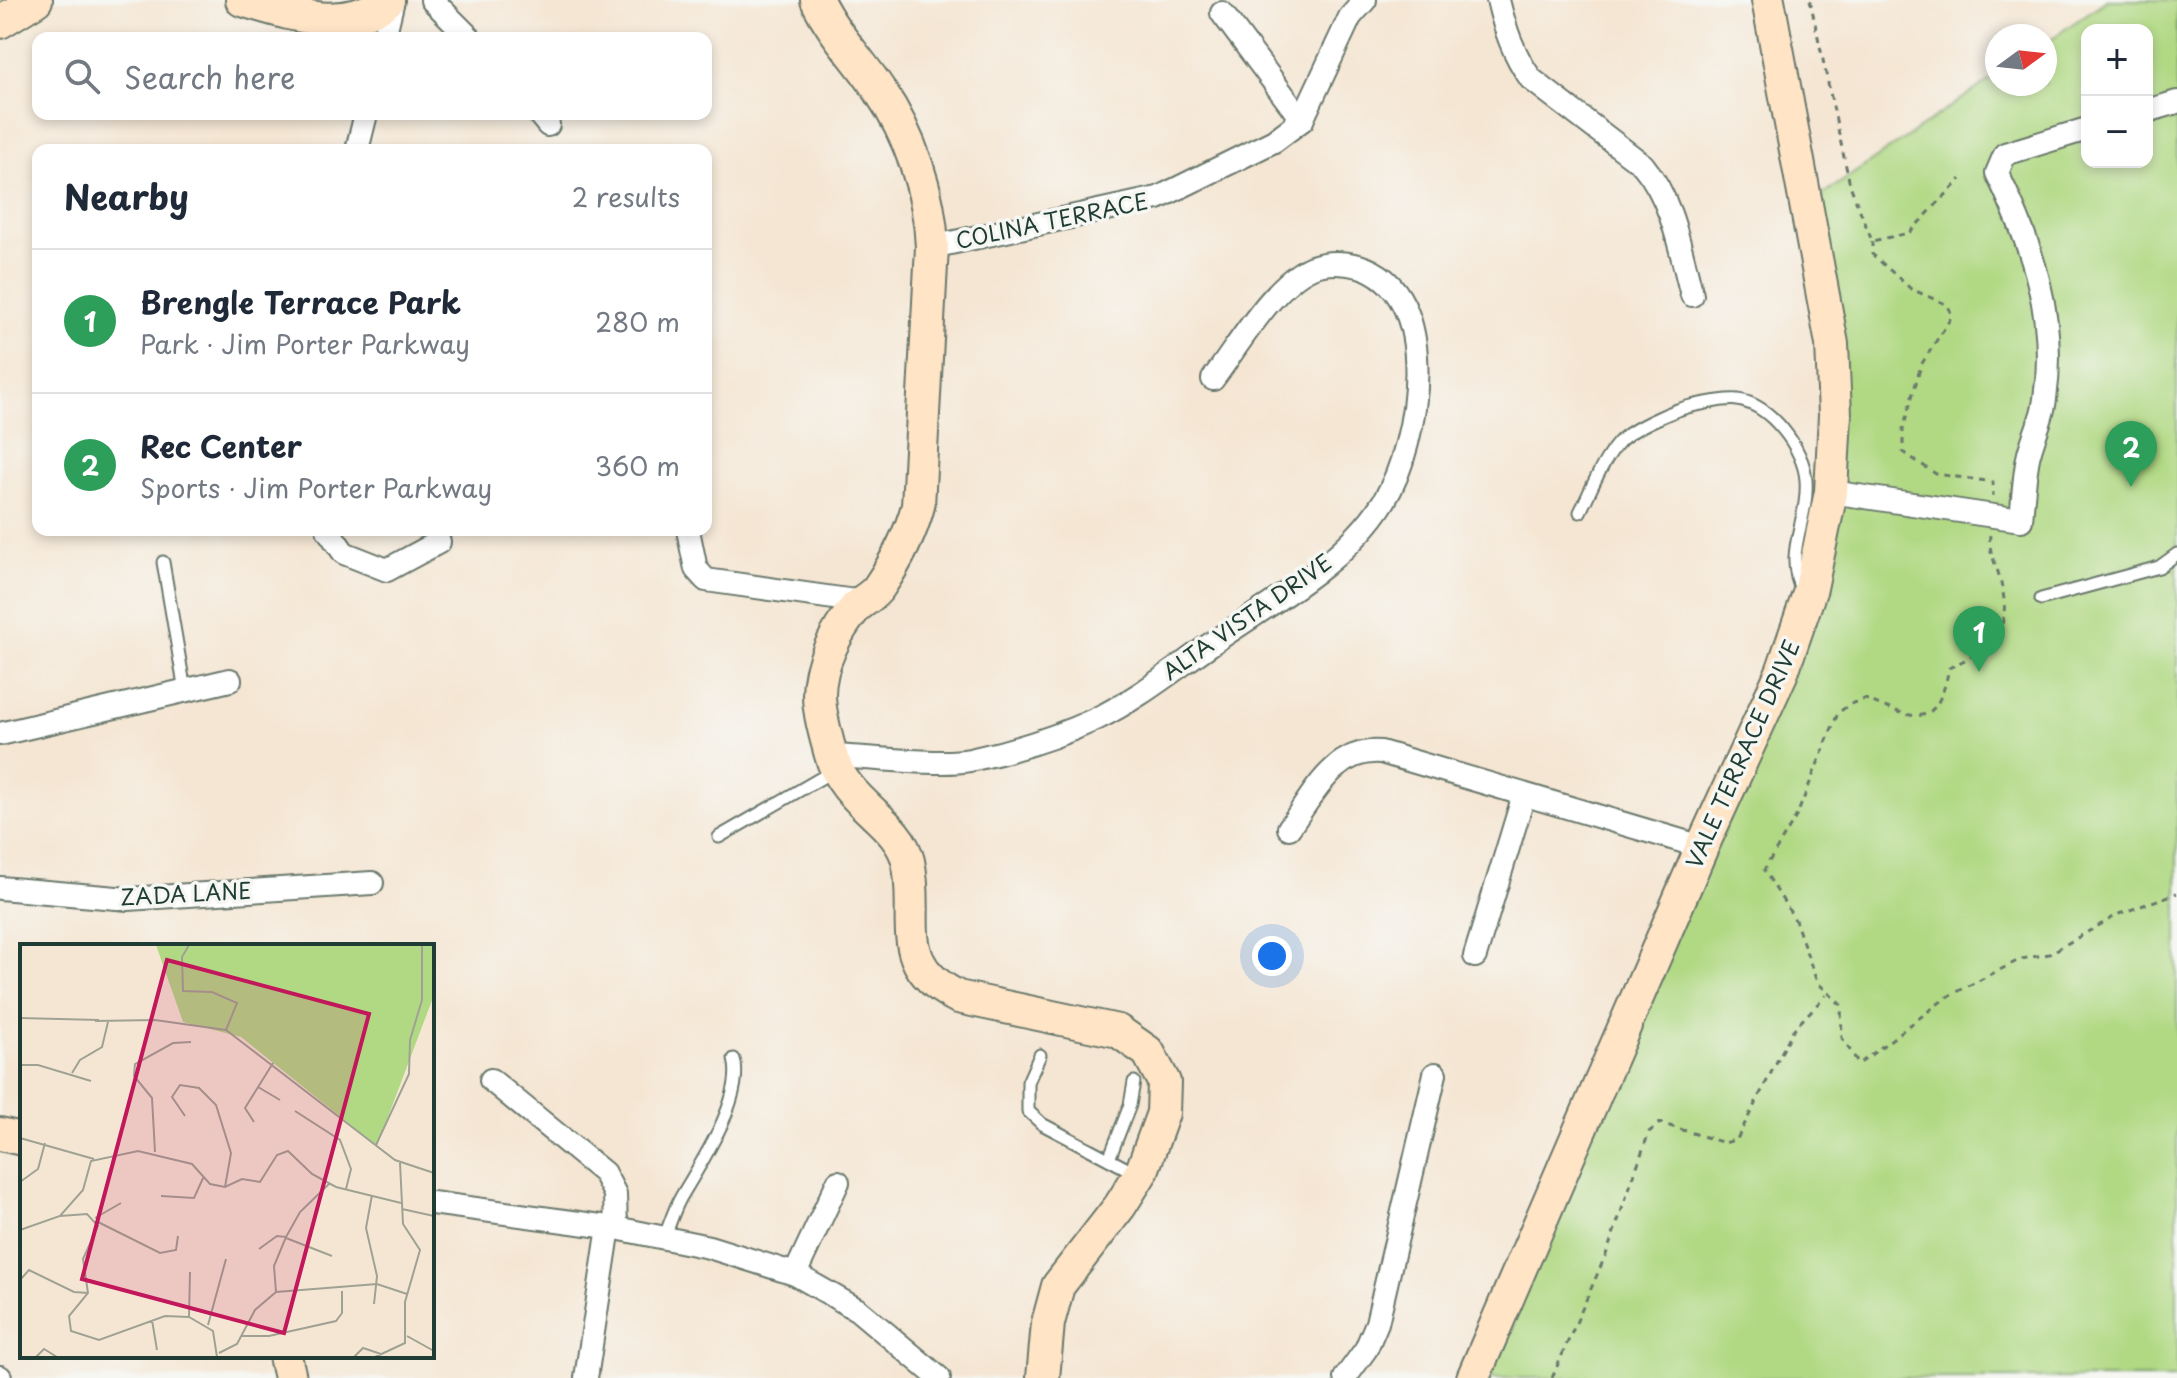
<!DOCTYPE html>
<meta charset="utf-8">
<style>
body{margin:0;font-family:"Playpen Sans",sans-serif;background:#f2f2f3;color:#1f2937}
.controls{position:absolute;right:24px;top:24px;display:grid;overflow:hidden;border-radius:16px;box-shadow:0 4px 12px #0003}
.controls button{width:72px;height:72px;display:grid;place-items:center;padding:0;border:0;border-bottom:2px solid #e0e1e3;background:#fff;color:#1f2937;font:40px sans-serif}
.compass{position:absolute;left:1985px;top:24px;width:72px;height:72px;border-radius:50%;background:#fff;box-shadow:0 4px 12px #0003;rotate:75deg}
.you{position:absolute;left:1272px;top:956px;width:28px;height:28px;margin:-20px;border:6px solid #fff;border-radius:50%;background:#1a73e8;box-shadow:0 0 0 12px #1a73e833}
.badge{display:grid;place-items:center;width:52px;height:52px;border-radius:50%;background:#0f766e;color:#fff;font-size:26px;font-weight:700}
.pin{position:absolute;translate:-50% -66px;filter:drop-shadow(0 2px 4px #0008)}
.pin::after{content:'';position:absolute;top:42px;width:28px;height:24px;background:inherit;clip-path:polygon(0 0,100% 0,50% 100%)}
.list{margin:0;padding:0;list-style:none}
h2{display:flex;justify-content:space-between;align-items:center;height:104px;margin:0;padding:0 32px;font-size:34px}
h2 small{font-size:26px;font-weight:400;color:#747a83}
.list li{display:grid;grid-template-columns:52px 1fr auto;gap:24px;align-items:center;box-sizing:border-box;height:144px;padding:0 32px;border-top:2px solid #e0e1e3}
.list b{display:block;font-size:30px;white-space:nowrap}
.list p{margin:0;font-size:26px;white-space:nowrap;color:#747a83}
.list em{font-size:26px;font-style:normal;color:#747a83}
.icon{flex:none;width:44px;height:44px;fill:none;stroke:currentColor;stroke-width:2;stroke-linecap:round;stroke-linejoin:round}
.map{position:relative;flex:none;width:2177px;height:1378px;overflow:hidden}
.search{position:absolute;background:#fff;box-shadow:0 4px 12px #0003;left:32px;top:32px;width:680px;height:88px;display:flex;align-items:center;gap:20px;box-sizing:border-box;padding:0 28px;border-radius:16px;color:#747a83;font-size:30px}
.panel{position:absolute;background:#fff;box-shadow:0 4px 12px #0003;left:32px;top:144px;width:680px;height:392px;border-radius:16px}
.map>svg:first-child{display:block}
</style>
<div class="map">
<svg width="2177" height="1378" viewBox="0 0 2177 1378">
<rect width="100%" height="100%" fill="#f6f6f2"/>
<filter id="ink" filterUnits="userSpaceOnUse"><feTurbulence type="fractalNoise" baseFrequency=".0125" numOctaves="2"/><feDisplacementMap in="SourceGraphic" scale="16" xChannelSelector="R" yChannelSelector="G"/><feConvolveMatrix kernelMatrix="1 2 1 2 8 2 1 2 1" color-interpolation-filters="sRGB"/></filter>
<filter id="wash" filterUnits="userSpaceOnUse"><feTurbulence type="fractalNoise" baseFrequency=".006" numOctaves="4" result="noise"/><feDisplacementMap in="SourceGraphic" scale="32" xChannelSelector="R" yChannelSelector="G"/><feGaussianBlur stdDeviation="1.8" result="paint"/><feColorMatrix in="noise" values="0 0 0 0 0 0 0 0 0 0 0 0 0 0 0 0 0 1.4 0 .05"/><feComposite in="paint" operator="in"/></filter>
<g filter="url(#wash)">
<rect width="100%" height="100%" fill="#f5e6d3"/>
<path fill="#b1d984" stroke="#688b5c" stroke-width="2" fill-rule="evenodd" d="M2107,0H2177V1378H1473L1792,649L1831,493L1808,205L1997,75V84H2045V43ZM2087,30H2147V162H2087Z"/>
</g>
<g filter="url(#ink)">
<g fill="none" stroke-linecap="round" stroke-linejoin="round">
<defs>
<g id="lane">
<path d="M1580,512C1591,490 1602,461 1619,442C1632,428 1677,408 1696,405C1708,403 1725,398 1738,400C1771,405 1804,449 1806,480C1809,523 1782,551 1803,594"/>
<path d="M163,562L185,691"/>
<path d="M2041,599L2159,567L2177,554"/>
<path d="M719,837L833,771"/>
<path d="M1040,1055L1028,1082V1111L1042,1124L1135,1173"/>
<path d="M1109,1159L1130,1105L1134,1082"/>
<path d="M664,1238C670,1224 674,1209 681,1197C700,1164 745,1098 734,1059"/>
</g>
<g id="street">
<path d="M432,0L470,38"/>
<path d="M1498,0C1505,29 1513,54 1531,79L1643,165C1673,201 1680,250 1692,295"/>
<path d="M1222,13L1302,120"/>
<path d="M384,38L393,0"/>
<path d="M2147,111L2177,102"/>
<path d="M539,114L548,125"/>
<path d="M357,150L366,114"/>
<path d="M932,247L1158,198L1274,141L1302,120L1350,17L1365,0"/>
<path d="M1831,492L2021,520C2023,500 2024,478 2028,458C2032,438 2043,419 2045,399C2057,317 2032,245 1997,173L2005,154L2087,129"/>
<path d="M328,530L344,553L387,570L439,542"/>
<path d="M688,530L696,569L706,580L862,602"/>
<path d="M0,734L230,680"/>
<path d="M832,756C867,757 940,766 970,760C1013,751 1057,737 1096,719C1136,700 1172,671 1208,646C1266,605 1346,563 1384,501C1419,444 1444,291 1359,266C1343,262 1328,261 1312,267C1274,283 1238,346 1213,379"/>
<path d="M1289,828C1314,794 1334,748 1381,752L1702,847"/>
<path d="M0,888L128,899L372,883"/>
<path d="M1475,956L1524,795"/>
<path d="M491,1080L604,1173L615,1194L616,1228"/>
<path d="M432,1203L616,1228L709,1247L795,1274L858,1310L939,1378"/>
<path d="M795,1274L838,1182"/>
<path d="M0,1377V1378"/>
<path d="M586,1378L609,1227"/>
<path d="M1345,1378L1366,1349L1377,1323L1435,1074"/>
</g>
<g id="secondary">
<path d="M242,0C290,14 344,34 388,0"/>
<path d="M817,0C833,34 860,60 880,91C910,135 930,193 932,247L918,506C910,536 896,562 879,587C873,596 863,600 856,607C836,631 819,664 819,695C819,713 826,737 831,755C845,804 898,820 908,861C921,919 890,963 958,997L1118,1031L1148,1052L1164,1082L1163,1113L1142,1171L1120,1206L1058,1286L1048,1323L1043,1378"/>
<path d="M0,22L36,0"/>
<path d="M0,1134L22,1139"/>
<path d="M285,1356L290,1378"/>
<path d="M1473,1378L1702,847L1782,672L1811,588L1831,492L1835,415L1832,344L1768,0"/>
</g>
</defs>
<use href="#lane" stroke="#6a786c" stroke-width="15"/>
<use href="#street" stroke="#6a786c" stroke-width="26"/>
<use href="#secondary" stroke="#6a786c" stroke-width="36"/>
<g stroke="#6a786c" stroke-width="3" stroke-dasharray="6 6" stroke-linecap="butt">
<path d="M1810,0L1850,185L1872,241L1909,233L1961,179"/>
<path d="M1872,241V254L1911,289L1948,305L1952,316L1921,365L1903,429V452L1936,474L1993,482V496"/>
<path d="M1990,535C1988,548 1994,560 1998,572C2015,628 1998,644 1949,668C1936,734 1914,718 1865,699L1850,704L1838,713L1797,815L1764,870L1795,920L1817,982L1841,1005L1842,1038L1859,1064L1947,997L2021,959L2049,954L2119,914L2177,893"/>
<path d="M1552,1378L1607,1252L1649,1132L1660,1123L1725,1143L1737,1139L1793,1030L1826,995"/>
</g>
<use href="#lane" stroke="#fff" stroke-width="11"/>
<use href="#street" stroke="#fff" stroke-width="22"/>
<use href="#secondary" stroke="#ffe4c6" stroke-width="32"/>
</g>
</g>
<g text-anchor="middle" stroke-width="7" stroke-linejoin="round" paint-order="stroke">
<g font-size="22" fill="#1f3d34" stroke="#f6f6f2">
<text transform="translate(1052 221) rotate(-12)" y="8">COLINA TERRACE</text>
<text transform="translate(1247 617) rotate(-35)" y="8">ALTA VISTA DRIVE</text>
<text transform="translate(1743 754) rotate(-66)" y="8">VALE TERRACE DRIVE</text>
<text transform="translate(186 894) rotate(-3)" y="8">ZADA LANE</text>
</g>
</g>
<g transform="translate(20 944)">
<rect width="414" height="414" fill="#f5e6d3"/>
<path d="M136,1H414V51L357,202L221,93L163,78Z" fill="#b1d984"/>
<path fill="none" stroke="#9fa293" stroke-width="2" d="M79,1H104M169,1L162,13L163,47L192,48L217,59L206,86M0,74L79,76M75,77L135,76L206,86L375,216L414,229M0,121H18L71,137M52,129L60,116L82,103L88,78M238,143L260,156M275,167L320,196L331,225L326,245M165,172L152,153L160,141L179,144L196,161L211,209L205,243M234,178L225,164L253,119M0,194L74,215M356,201L389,130L390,96L402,56V1M135,208L132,154L114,132L115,120L153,99L171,98M0,238L18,225L25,199M352,251L346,284L357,332L354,360M141,252L174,254L184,232M382,265L414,272M40,272L67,270L78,282L63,315L68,349L49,372L51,387L79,396L145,372L169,373L193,387L197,413M75,274L101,259M76,277L140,309L156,306L158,292M0,286L40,272L63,246L71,217L118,207L172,220L190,240L205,243L222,235L240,238L257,211L268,207L292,230L316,243L381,259M266,294L312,312M239,305L257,292L266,293M0,336L9,326L54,348L68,349M256,348L254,322L266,293L280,268L309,240M169,373L170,328M132,376L137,406M188,381L206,315M221,392H249L316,377L322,369V347M387,392L414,407M199,409L217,400L235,366L256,348L357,340L387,350M16,413L24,405L37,413M334,413L343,404L361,410M355,413L385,399V358L400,306L383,280L380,219"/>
<path fill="#c2185b" fill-opacity="0.15" stroke="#c2185b" stroke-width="4" d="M147,16L349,70L264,389L62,335Z"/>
<rect width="414" height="414" fill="none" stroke="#1f3d34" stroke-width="4"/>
</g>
</svg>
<div class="controls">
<button>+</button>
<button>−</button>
</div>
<svg class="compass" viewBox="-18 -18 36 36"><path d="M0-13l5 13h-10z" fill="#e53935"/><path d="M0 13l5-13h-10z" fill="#747a83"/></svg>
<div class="you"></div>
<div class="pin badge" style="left:1979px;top:672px;background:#2e9e5b">1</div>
<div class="pin badge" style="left:2131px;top:487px;background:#2e9e5b">2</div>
<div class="search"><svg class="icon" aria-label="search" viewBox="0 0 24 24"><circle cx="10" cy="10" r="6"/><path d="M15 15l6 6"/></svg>Search here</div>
<section class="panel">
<h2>Nearby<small>2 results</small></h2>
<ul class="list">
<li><span class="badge" style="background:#2e9e5b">1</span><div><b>Brengle Terrace Park</b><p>Park · Jim Porter Parkway</p></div><em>280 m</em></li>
<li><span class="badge" style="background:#2e9e5b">2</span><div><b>Rec Center</b><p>Sports · Jim Porter Parkway</p></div><em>360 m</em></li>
</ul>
</section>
</div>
